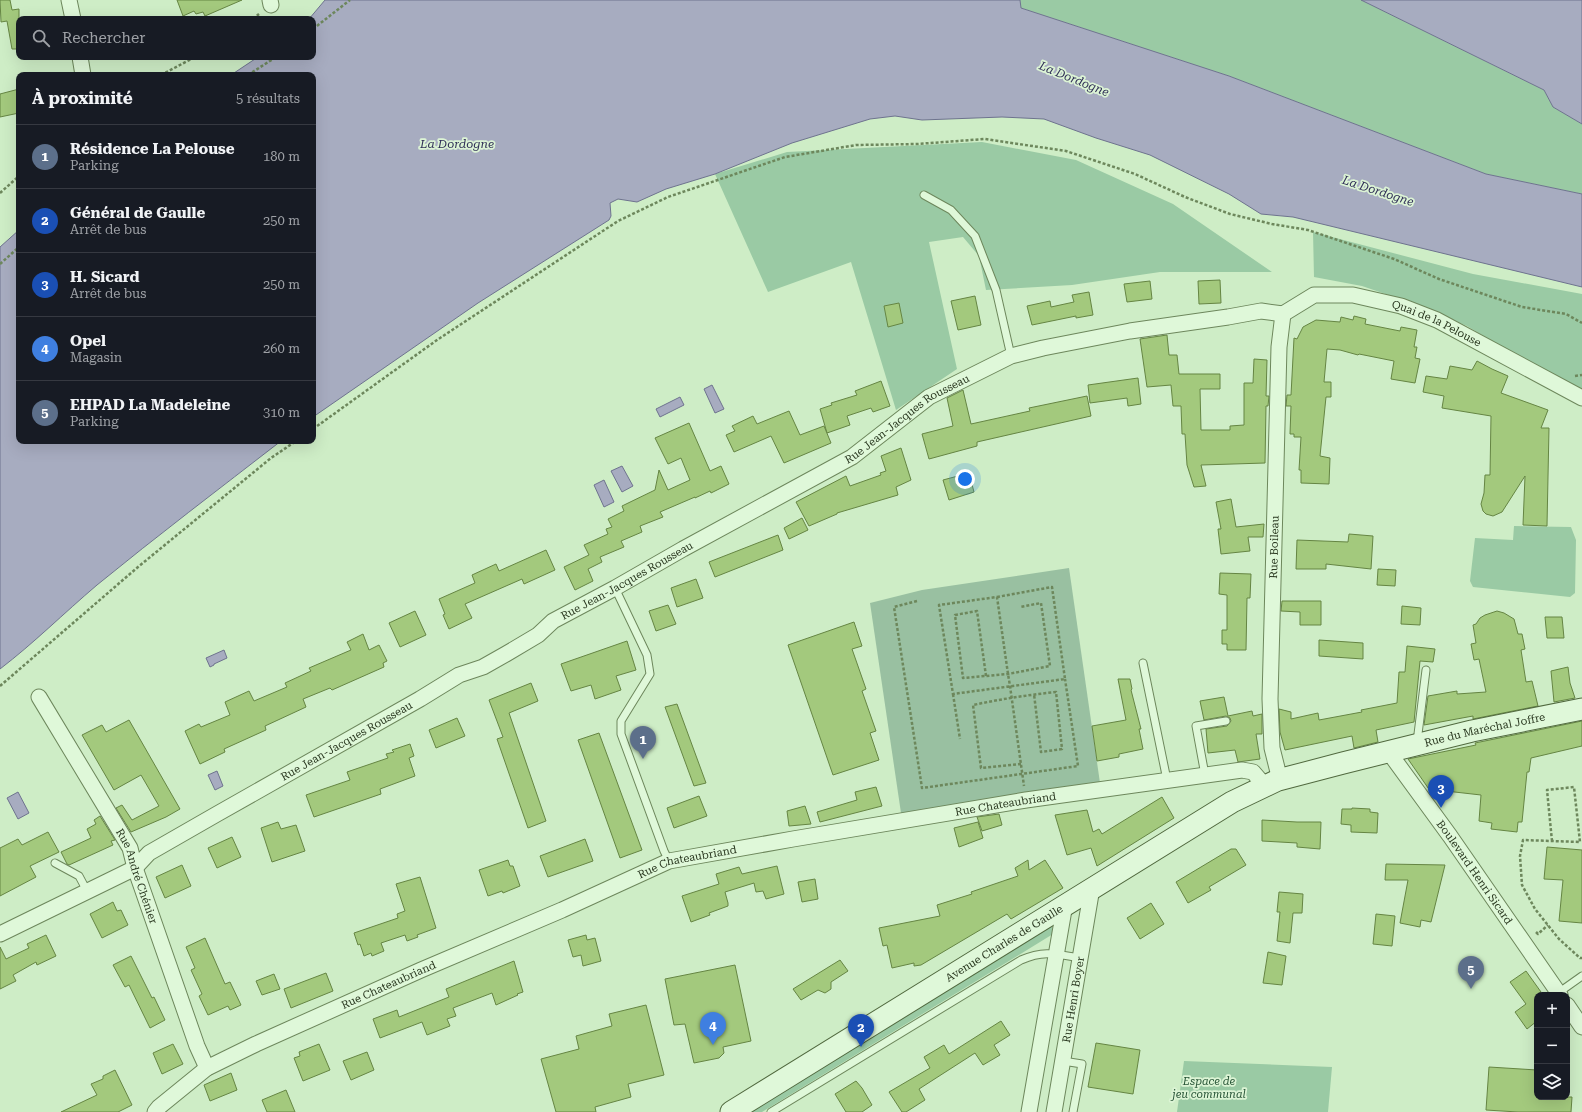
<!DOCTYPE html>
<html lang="fr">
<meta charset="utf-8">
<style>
body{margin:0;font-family:"Roboto Serif",serif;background:#20242c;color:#f1f3f6}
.controls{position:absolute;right:12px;bottom:12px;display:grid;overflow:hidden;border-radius:8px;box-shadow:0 4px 16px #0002}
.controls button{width:36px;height:36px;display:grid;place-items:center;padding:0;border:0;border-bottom:1px solid #363941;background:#171b24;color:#f1f3f6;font:20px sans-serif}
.you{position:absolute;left:965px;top:479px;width:14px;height:14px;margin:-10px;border:3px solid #fff;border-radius:50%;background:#1a73e8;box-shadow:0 0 0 6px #1a73e833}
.badge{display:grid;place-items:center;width:26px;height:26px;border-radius:50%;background:#2563eb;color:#fff;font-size:13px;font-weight:700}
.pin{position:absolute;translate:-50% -33px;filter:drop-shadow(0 1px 2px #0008)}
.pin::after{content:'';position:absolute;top:21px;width:14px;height:12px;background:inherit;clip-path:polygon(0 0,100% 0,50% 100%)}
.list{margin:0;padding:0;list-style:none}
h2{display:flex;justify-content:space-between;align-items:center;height:52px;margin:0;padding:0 16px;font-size:17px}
h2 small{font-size:13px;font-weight:400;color:#9ea1a6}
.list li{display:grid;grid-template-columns:26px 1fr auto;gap:12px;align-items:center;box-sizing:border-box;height:64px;padding:0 16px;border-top:1px solid #363941}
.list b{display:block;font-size:15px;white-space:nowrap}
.list p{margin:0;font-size:13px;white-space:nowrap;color:#9ea1a6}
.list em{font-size:13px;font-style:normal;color:#9ea1a6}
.icon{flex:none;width:22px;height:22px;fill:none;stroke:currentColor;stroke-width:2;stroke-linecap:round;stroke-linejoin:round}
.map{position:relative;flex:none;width:1582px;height:1112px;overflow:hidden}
.search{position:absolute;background:#171b24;box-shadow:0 4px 16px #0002;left:16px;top:16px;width:300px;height:44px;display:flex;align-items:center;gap:10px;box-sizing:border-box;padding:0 14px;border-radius:8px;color:#9ea1a6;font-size:15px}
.panel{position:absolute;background:#171b24;box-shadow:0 4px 16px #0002;left:16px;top:72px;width:300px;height:372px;border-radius:8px}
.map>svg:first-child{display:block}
</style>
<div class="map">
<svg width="1582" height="1112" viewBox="0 0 1582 1112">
<rect width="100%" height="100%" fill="#ceedc6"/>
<g fill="#9acaa4">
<path d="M1020,0H1361L1544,90L1553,107L1582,124V194L1486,174L1229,76L1021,8Z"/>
<path d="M982,142L1076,160L1173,204L1272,272H1160L1072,285L986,290L979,256L963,237L929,242L957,369L896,410L851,262L768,292L715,174L787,152Z"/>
<path d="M1313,232L1473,274L1582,294V389L1515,355L1467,326L1406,301L1362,286L1314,277Z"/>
<path d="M1514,526L1571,527L1576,540L1575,593L1570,597L1473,587L1470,581L1475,538L1513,540Z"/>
<path d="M1052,926L1053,934L762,1112H749Z"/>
<path d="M1184,1061L1332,1067L1328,1112H1177Z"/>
</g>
<path fill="#99c0a1" d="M1069,568L1100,783L901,813L870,603L922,590Z"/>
<g fill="#a7acc0" stroke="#6e738e">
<path d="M325,0H1020L1021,8L1229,76L1486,174L1582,194V287L1293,217L1261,214L1229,194L1150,155L1096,138L1044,119L1002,117L922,120L895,116L870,119L792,143L715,174L666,189L637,202L618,199L610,203L611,216L609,220L478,303L313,417V75H231L258,57H313V19H309Z"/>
<path d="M1361,0H1582V124L1553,107L1544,90Z"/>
<path d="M19,230V441H281C219,489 157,536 97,585C64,613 34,643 0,669V247Z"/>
<path d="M712,385L724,409L715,413L704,389Z"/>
<path d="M680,397L684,405L660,417L656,409Z"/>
<path d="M622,466L633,486L622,492L611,471Z"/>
<path d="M604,480L614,502L604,507L594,485Z"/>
<path d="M224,650L227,658L214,664V665L210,667L206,658Z"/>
<path d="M217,771L223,786L215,790L208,775Z"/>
<path d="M18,792L29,813L18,819L7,798Z"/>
</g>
<g fill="#a3c97d" stroke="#658543">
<path d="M0,0H10L12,10L19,9V49H12L7,21L1,22Z"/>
<path d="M177,0H242L205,16L203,12L196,14L194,11L183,16Z"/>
<path d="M19,89V113L0,117V94Z"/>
<path d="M1220,280L1221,303L1199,304L1198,281Z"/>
<path d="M1150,281L1152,299L1127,302L1124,284Z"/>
<path d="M1089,292L1093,315L1076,318V316L1032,325L1027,306L1050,301L1051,307L1074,302L1072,295Z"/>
<path d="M975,296L981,325L958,330L951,301Z"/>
<path d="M899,303L903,323L888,327L884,306Z"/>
<path d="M1354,316L1366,319L1365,324L1400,331L1401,327L1417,330L1414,347H1417L1415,358L1420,359L1415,383L1391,379L1394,361L1359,354L1358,355L1340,350L1327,349L1324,382H1331V397H1326L1320,456L1330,458L1329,484L1301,483V470H1299L1301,437H1294V434H1290L1291,406H1286L1287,395H1291L1294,338L1297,339L1303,327L1316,320L1340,322L1341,317L1353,320Z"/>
<path d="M1167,335L1169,355H1177L1179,374H1220V389H1200L1201,430H1230V426L1244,425V383H1253L1254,359L1267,360L1266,396H1269L1268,406H1266L1265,463L1201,465L1206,486L1194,487L1187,465L1185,434H1182L1181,406H1173L1171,385L1147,387L1140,339Z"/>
<path d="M1477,361L1492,369L1508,376L1501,393L1548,410L1541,428H1549L1547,526L1523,525L1525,476L1502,512L1493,516L1486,514L1483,511L1481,504L1484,493L1485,475H1490L1491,416L1442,408L1444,396L1423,392L1426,376L1447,379L1450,366L1472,370Z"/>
<path d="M1138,378L1141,404L1128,406L1127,398L1090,403L1088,385Z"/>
<path d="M881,381L890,406L873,412L871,408L847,416L850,425L827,433L820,409L832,405L831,403L857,395L855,391Z"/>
<path d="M963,390L971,424L1030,411L1029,408L1087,396L1091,416L977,442V446L929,459L922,434L953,426L947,398Z"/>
<path d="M789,411L800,435L824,426L831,443L784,463L771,436L734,452L726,435L735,431L732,426L753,416L757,424Z"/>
<path d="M689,423L710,471L721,466L729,484L711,493L710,491L695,498V497L660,512L663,517L640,526L642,532L621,541L624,547L600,557L602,562L588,569L593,581L575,590L564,567L589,555L584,545L608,534L606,529L612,527L608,519L624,511L622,506L655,490L659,470L668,490L690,480L681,458L668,464L655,438Z"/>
<path d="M901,448L911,480L896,487L898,495L837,513V514L809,526L796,502L846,476L850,486L881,475L880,473L886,471L881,456Z"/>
<path d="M969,473L974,492L949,500L943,480Z"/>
<path d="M1231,499L1236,527L1264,524L1263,537H1248L1250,551L1221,554L1218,529H1221L1216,502Z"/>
<path d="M802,518L808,530L789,539L784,528Z"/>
<path d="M1349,534L1373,536L1371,569L1326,564V569H1296L1297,540L1348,542Z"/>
<path d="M778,535L783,550L715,577L709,562Z"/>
<path d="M546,550L555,570L524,584L522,579L465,604L472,618L449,629L443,615L445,614L439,599L475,583L472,575L496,564L499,571Z"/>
<path d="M1378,569L1396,570L1395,586L1377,585Z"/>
<path d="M1220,573L1251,574L1250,598H1247L1246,650H1227V644H1222V630H1227V595L1219,594Z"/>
<path d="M696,579L703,598L677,607L671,588Z"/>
<path d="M1282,601H1321V625H1300V612L1281,611Z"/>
<path d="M668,605L676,624L656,631L649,611Z"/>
<path d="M1402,606L1421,608L1420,625L1401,624Z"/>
<path d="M415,611L426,635L400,647L389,623Z"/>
<path d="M1497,611L1504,613L1514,619L1518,634H1522L1525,649L1521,650L1526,682L1532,681L1538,706L1473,719V716L1424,725L1428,696L1457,691V694L1486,692L1479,659L1474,660L1471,644L1476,643L1473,625L1476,624L1480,618L1485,615Z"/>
<path d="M1545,617H1562L1564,638H1547Z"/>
<path d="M854,622L862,646L852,649L866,689L862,691L876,731L870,733L879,760L833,775L788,645Z"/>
<path d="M363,634L369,650L379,645L387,661L383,663L384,667L332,690L330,688L303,699L306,707L265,726L266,730L224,749L225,752L200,764L185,731L199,724L201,727L230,715L225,702L249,691L254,701L287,687L285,683L311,671L309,668L351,650L347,642Z"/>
<path d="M1319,640L1363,643V659L1319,656Z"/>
<path d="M627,641L636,670L616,676L621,690L595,699L591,685L571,691L561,664Z"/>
<path d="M1407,646L1435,649L1433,662L1420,661L1414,722L1376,730L1378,742L1354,748L1352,736L1285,750L1280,732L1279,709L1291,712V719L1318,713L1319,720L1362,712L1361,710L1397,703L1399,672H1405Z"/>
<path d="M1568,667L1570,683L1575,698L1554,702L1551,671Z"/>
<path d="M1118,679H1130L1132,689L1131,690L1141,729H1139L1143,749L1119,754V757L1097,761L1092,726L1126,720Z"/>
<path d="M531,683L538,701L509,713L546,821L528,828L497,739L503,737L489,700Z"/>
<path d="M1224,697L1228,716L1252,711L1253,716L1262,714V734H1256L1260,759L1238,762L1235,750L1208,753L1206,729L1227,726L1231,721L1230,718L1226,716L1204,720L1200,701Z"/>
<path d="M677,704L706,783L694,786L665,707Z"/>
<path d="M457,718L465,736L436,748L429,730Z"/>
<path d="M129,720L180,809L166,817L131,832L116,808L122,805L132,820L159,806L141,775L114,790L82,735L102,725L106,732Z"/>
<path d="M1582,721V746L1531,758L1529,772H1527L1522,822H1518L1517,832L1491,829L1492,823L1479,821L1481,795L1437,790L1433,795L1408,759L1476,745L1475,743Z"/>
<path d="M599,733L642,850L620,858L578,740Z"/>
<path d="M410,744L414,756L409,758L415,776L380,789L381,794L314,817L306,795L350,780L347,772L388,758L386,754L394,752L392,750Z"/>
<path d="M876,787L882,806L820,822L817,812L857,800L855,792Z"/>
<path d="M699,796L707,816L674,828L667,808Z"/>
<path d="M1162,797L1174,818L1097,866L1091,848L1067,855L1055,815L1087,810L1093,832L1099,829L1102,834Z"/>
<path d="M805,806L811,824L789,826L787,811Z"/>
<path d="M1352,808L1370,809V812L1378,813L1377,833L1351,832V825L1341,824L1342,809H1352Z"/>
<path d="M999,814L1002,825L982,831L977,817Z"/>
<path d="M100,816L115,840L111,841L113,845L69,865L67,864L61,852L91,838L87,829L96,824L94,820Z"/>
<path d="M1262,820L1297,822H1321L1320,849L1297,847V843L1262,841Z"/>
<path d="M278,822L281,829L296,825L305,851L272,862L261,828Z"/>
<path d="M978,822L983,838L959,847L954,828Z"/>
<path d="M48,832L59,852L30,866L36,877L0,896V848L18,839L22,845Z"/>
<path d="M232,837L241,857L217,868L208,848Z"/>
<path d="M585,839L593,861L548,877L540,856Z"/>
<path d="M1547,847L1582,850V923L1559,921L1563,880L1544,879Z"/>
<path d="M1231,849H1236L1246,865L1209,887L1211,890L1188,903L1176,882Z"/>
<path d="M508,860L510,866H513L520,886L503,893L502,891L488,896L479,870Z"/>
<path d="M1028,860L1029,870L1045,860L1063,888L1011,919L1007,914L921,965L914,966V963L892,968L887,945L883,946L879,928L940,916L937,905L972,894L971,892L1018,876L1015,868Z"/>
<path d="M1386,864L1445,865L1431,922L1421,920L1420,927L1400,923L1408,880H1385Z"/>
<path d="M182,865L191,886L165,898L156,877Z"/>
<path d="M777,866L784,894L766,899L763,891L756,892L754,883L725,892L728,903V906L709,913L710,915L691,922L682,896L719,884L716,874L739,867L742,874Z"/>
<path d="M420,877L436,928L417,935L418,937L407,941L405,935L381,943L384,951L372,956L371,953L364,956L360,944L358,945L354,933L398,918L397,914L405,911L396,884Z"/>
<path d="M815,879L818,899L802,902L798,882Z"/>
<path d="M1279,892L1303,894L1302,913H1293L1290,943L1277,941L1280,912H1277Z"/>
<path d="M113,902L117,911L121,910L128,925L102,938L90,914Z"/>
<path d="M1151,903L1164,924L1140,939L1127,918Z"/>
<path d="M1376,914L1395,916L1392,946L1373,944Z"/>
<path d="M46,935L56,956L37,965L36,962L13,975L16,981L0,989V947L6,959L29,948L27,944Z"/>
<path d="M586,935L587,940L595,938L601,961L583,966L581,955L573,957L568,940Z"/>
<path d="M205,938L225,984L230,982L241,1005L230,1010L228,1006L208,1015L199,996L202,994L191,970L195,968L186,947Z"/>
<path d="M1268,952L1286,956L1282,985L1263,983Z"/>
<path d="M131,956L152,998L154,997L165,1020L150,1028L129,985L125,987L113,965Z"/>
<path d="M840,960L848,971L831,982V989L825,993L818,990L801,1000L793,989Z"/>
<path d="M514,961L523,992L517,994L518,995L496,1005L492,993L453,1008L456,1016L447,1019L450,1026L427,1035L422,1022L380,1038L373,1019L397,1010L399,1017L449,997L446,989Z"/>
<path d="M735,965L751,1041L723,1047L724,1053L719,1058L694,1063L685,1024L674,1025L665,979Z"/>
<path d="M1526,971L1541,992L1537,995V1021L1527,1029L1515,1012L1526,1004L1510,982Z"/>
<path d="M326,973L333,991L291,1008L284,989Z"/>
<path d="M274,974L280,989L262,995L256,981Z"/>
<path d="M646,1005L664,1075L628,1084L631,1097L595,1107L596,1112H556L541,1059L579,1049L576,1036L612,1026L609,1014Z"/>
<path d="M1001,1021L1010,1035L994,1045L1000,1055L983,1065L975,1053L919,1089L925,1100L906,1112H902L889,1092L930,1068L924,1057L944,1045L949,1054Z"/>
<path d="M1096,1043L1140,1050L1133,1094L1088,1087Z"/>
<path d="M173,1044L183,1064L162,1074L153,1053Z"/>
<path d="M319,1044L330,1070L303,1081L294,1058L300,1056L299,1052Z"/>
<path d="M367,1052L374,1070L351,1080L343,1061Z"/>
<path d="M1489,1067L1537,1070V1097H1572L1571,1112H1518L1486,1110Z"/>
<path d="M115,1070L132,1105L118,1112H61L97,1095L91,1084L103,1079V1076Z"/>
<path d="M231,1073L237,1090L210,1101L204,1085Z"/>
<path d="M856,1081L862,1088L872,1105L862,1112H846L835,1094Z"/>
<path d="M286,1090L295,1112H267L262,1100Z"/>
</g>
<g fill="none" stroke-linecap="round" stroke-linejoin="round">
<defs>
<g id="service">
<path d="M924,195L951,210L975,236L996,290L1011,356"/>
<path d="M615,588L647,655L650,674L621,721V734L664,851L669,861"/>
<path d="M1143,663L1167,780"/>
<path d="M1417,742L1426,670"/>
<path d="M1205,775L1196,726L1226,721"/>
<path d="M55,863L79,876L87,891"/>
<path d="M1558,993L1582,976"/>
<path d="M1063,1061L1082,1064L1073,1112"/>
<path d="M771,1112L1021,960C1044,950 1056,954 1080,958"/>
</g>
<g id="minor">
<path d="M69,0L73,19"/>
<path d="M270,0L271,5"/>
<path d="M80,57L83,75"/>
<path id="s1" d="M1283,314L1314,295H1353L1401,306L1437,320L1582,398"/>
<path id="s2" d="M39,697L130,848L135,868L197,1046L207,1068"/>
<path id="s3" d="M1388,751L1450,836L1560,995"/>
<path id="s4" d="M1280,780L1272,748L1270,699L1279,347L1283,314"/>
<path id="s5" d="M0,934L135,868L149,853L217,814L420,699L459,675L483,667L506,654L538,635L553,621L615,588L683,549L852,457L929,397L1011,356L1043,348L1130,331L1228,317L1261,311L1283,314"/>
<path d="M1567,1005L1582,1027"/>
<path id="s6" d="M155,1112L159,1107L207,1068L256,1044L421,970L562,910L669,861L793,839L1026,800L1242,770L1253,772L1265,786"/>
<path d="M1029,1112L1065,904"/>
<path id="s7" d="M1054,1112L1092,888"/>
</g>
<g id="secondary">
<path id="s8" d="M731,1112L1232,802L1278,780L1343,763L1472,731L1582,709"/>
</g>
</defs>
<use href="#service" stroke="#6d875c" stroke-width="9"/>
<use href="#minor" stroke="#6d875c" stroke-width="17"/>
<use href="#secondary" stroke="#51693f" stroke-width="23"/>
<g stroke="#6d875c" stroke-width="2.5" stroke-dasharray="3 2" stroke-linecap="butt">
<path d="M253,19L259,14"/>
<path d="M313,29L350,0"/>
<path d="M161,75L195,57"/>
<path d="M248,75L276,57"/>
<path d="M0,193L19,176"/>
<path d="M0,264L19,247"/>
<path d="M1575,376L1582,375"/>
<path d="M313,429L437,340L618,221L668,197L785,157L856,145L917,144L985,139L1066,151L1135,174L1185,197L1230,214L1272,224L1308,230L1394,259L1439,279L1522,307L1566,314L1582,323"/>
<path d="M997,597L1052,587L1065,679L953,694L939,605L997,597L1008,674L1010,686L1024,786"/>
<path d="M917,601L894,607L922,788L1078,766L1065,679"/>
<path d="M986,676L977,611L955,615L963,678L1008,674L1050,666L1041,603L1020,607"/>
<path d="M0,686L138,567L271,458L296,441"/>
<path d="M953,694L960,739"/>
<path d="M1021,764L981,768L973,705C1001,699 1028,695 1056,692L1062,749L1041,752L1034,694"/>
<path d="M1552,841L1547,790L1574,787L1580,842L1523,840L1520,856L1522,885L1535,909L1559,939L1580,958H1582"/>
<path d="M1536,932L1538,934L1548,925"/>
</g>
<use href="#service" stroke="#dff8d9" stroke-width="7"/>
<use href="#minor" stroke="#dff8d9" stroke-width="15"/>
<use href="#secondary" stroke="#dff8d9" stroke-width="21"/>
</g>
<g text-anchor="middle" stroke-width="3.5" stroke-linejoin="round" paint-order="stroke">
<g font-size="11" fill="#2a3820" stroke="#dcf4d5">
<text dy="4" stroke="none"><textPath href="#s1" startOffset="164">Quai de la Pelouse</textPath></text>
<text dy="4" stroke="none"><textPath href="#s5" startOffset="1046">Rue Jean-Jacques Rousseau</textPath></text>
<text dy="4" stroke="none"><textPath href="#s4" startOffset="234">Rue Boileau</textPath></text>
<text dy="4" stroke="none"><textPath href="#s5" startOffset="722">Rue Jean-Jacques Rousseau</textPath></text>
<text dy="4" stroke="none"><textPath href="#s8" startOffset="853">Rue du Maréchal Joffre</textPath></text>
<text dy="4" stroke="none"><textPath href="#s5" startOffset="398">Rue Jean-Jacques Rousseau</textPath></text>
<text dy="4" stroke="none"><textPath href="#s6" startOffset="916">Rue Chateaubriand</textPath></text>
<text dy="4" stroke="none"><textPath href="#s6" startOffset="592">Rue Chateaubriand</textPath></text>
<text dy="4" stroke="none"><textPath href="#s3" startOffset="149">Boulevard Henri Sicard</textPath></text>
<text dy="4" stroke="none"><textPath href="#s2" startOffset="205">Rue André Chénier</textPath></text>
<text dy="4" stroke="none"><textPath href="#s8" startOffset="321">Avenue Charles de Gaulle</textPath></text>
<text dy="4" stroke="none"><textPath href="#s6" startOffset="268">Rue Chateaubriand</textPath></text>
<text dy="4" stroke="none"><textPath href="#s7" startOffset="114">Rue Henri Boyer</textPath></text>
</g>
<g font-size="11" font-style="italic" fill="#275436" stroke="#dcf4d5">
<text x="1209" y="1085">Espace de<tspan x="1209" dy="13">jeu communal</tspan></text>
</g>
<g font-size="12" font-style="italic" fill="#302f57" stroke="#dcf4d5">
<text transform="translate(1074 79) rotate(22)" y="4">La Dordogne</text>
<text x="457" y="148">La Dordogne</text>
<text transform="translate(1378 191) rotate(18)" y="4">La Dordogne</text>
</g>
</g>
</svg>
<div class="controls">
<button>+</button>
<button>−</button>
<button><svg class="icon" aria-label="layers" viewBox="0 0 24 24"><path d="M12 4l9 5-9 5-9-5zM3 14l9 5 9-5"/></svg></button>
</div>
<div class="you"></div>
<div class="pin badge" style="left:643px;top:759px;background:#5c6f8a">1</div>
<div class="pin badge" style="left:861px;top:1047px;background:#1a4fb4">2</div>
<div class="pin badge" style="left:1441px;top:808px;background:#1a4fb4">3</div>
<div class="pin badge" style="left:713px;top:1045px;background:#3f7fe0">4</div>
<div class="pin badge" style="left:1471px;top:989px;background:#5c6f8a">5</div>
<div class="search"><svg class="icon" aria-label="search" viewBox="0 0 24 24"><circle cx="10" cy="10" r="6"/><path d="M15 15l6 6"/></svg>Rechercher</div>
<section class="panel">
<h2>À proximité<small>5 résultats</small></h2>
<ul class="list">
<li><span class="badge" style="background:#5c6f8a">1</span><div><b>Résidence La Pelouse</b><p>Parking</p></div><em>180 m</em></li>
<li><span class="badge" style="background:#1a4fb4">2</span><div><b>Général de Gaulle</b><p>Arrêt de bus</p></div><em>250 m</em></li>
<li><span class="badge" style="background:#1a4fb4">3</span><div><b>H. Sicard</b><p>Arrêt de bus</p></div><em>250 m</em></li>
<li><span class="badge" style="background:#3f7fe0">4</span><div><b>Opel</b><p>Magasin</p></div><em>260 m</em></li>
<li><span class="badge" style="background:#5c6f8a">5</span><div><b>EHPAD La Madeleine</b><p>Parking</p></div><em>310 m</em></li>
</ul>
</section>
</div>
